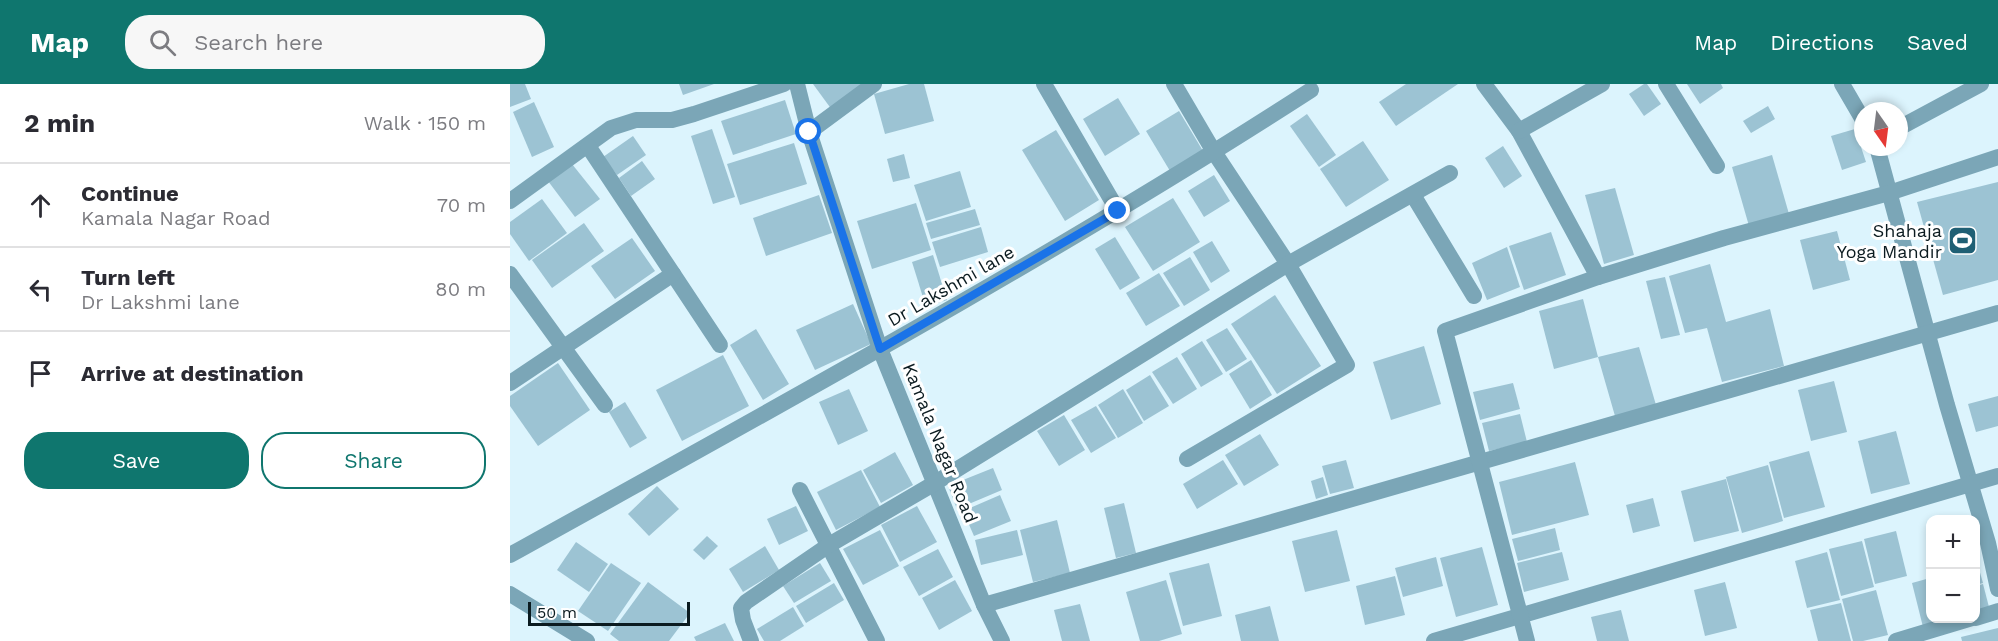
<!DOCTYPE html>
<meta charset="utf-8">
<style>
body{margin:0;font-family:"Work Sans",sans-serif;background:#f7f7f7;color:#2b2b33}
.controls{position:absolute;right:18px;bottom:18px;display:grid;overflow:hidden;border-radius:12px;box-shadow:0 3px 9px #0003}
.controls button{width:54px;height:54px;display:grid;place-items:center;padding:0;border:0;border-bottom:2px solid #e1e1e2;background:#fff;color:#2b2b33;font:30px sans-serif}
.compass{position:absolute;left:1344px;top:18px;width:54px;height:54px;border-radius:50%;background:#fff;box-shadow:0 3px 9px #0003;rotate:166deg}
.scale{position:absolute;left:18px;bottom:15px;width:162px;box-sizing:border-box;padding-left:6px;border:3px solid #0b1b20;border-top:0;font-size:16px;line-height:21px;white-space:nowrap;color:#0b1b20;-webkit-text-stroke:4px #fff;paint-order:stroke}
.stop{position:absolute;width:18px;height:18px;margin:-14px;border:4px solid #1a73e8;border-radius:50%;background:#fff}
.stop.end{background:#1a73e8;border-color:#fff;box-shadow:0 2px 6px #0008}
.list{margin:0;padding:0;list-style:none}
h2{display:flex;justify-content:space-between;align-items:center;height:78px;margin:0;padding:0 24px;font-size:26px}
h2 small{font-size:20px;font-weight:400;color:#7c7c81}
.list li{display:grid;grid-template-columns:39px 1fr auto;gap:18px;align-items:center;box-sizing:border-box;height:84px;padding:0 24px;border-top:2px solid #e1e1e2}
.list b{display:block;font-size:22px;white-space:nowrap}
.list p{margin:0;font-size:20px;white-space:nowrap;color:#7c7c81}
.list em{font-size:20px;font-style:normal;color:#7c7c81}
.actions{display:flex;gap:12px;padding:18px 24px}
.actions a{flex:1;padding:14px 0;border:2px solid #0f766e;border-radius:24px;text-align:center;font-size:21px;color:#0f766e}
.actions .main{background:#0f766e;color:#fff}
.icon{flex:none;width:33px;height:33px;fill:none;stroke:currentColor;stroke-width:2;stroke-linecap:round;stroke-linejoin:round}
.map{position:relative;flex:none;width:1488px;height:557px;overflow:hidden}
header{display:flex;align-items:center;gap:36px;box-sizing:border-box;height:84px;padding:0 30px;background:#0f766e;color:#fff}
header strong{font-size:28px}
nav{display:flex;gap:33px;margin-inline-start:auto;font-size:21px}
.search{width:420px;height:54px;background:#f7f7f7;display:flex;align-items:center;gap:15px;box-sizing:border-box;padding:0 21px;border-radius:24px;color:#7c7c81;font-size:22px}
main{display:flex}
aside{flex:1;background:#fff}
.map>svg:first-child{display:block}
</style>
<header>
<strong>Map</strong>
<div class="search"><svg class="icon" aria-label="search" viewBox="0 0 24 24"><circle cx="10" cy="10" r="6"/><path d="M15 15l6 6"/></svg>Search here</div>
<nav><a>Map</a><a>Directions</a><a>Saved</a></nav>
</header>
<main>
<aside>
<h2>2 min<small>Walk · 150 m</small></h2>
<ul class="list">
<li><svg class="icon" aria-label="ahead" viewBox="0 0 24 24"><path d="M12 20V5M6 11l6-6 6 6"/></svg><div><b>Continue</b><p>Kamala Nagar Road</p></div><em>70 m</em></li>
<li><svg class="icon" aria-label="left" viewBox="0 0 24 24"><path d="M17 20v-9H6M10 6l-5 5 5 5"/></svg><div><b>Turn left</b><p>Dr Lakshmi lane</p></div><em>80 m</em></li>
<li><svg class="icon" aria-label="arrive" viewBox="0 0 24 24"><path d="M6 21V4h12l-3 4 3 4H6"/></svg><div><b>Arrive at destination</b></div></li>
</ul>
<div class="actions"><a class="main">Save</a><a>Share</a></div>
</aside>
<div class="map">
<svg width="1488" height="557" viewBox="0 0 1488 557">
<rect width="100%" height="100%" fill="#dcf4fd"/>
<g fill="#9cc3d3">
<path d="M0,0H15L21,15L0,23Z"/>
<path d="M169,0H204L173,11Z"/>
<path d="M303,0H358L322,26Z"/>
<path d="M399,0H414L424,37L375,50L364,10Z"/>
<path d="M896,0H948L886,42L869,18Z"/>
<path d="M1134,0H1137L1151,20L1134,32L1119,10Z"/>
<path d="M1177,0H1211L1213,4L1190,20Z"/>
<path d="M608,14L630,50L595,72L573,35Z"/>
<path d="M275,16L286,50L223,71L211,37Z"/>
<path d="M24,18L44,63L22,73L3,28Z"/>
<path d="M1258,22L1265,35L1241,49L1233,37Z"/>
<path d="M669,27L693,67L660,87L636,47Z"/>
<path d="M797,30L826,71L809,83L780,42Z"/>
<path d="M202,45L225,113L203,120L181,52Z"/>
<path d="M1345,45L1356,78L1332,86L1321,52Z"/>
<path d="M546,46L589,116L555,137L512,66Z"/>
<path d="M123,52L136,71L107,91L93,73Z"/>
<path d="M853,57L879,96L836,123L810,85Z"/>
<path d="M284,59L297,100L230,121L217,80Z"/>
<path d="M993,62L1012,92L994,104L975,74Z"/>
<path d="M394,70L400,94L383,98L377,75Z"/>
<path d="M1262,71L1279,130L1239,142L1222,83Z"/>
<path d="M132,77L145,95L121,112L109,94Z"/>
<path d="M62,80L90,115L65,133L38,97Z"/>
<path d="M450,87L461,123L416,137L404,101Z"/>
<path d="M704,91L720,117L694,133L678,107Z"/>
<path d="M1488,98V196L1433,211L1407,118Z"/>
<path d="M1105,104L1124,171L1094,180L1075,111Z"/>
<path d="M309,111L322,149L256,172L243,134Z"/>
<path d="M663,114L690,158L643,187L615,143Z"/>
<path d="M32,115L57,149L19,177L0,150V138Z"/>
<path d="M406,119L421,166L362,185L347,137Z"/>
<path d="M465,125L470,141L421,155L416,139Z"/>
<path d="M74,139L94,167L42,204L22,176Z"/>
<path d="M471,143L478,168L430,183L422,158Z"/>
<path d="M1327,147L1340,196L1303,206L1290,156Z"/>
<path d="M1041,148L1056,191L1014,206L999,162Z"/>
<path d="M605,153L630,194L610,206L585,165Z"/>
<path d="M122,154L145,187L105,215L81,182Z"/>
<path d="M702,157L720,187L701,199L683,168Z"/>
<path d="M997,163L1010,203L977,216L962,179Z"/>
<path d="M423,171L437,216L416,223L402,178Z"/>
<path d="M680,173L700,206L674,222L653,189Z"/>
<path d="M1200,180L1216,238L1260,225L1274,282L1212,298L1197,244L1175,249L1159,192Z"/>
<path d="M649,189L670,222L636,242L616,209Z"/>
<path d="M1155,193L1170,251L1151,255L1136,197Z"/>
<path d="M765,211L811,282L767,310L721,240Z"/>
<path d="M1073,215L1088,273L1129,263L1146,321L1105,332L1088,273L1044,285L1029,227Z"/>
<path d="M343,220L361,260L305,286L286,246Z"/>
<path d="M717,244L737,275L716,288L696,256Z"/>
<path d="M246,245L279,300L253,316L220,261Z"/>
<path d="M692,257L713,290L691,303L671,270Z"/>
<path d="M914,262L931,320L881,336L863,278Z"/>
<path d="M213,271L239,322L172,357L146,306Z"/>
<path d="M667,273L687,305L663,320L642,288Z"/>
<path d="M741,276L762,311L740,325L719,290Z"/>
<path d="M48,279L80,326L28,362L0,322V312Z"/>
<path d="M640,291L659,322L634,337L616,306Z"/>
<path d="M1324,297L1337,348L1301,357L1288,306Z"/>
<path d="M1003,299L1010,325L970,336L963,308Z"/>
<path d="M339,305L358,347L328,361L309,318Z"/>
<path d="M613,305L633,339L608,354L588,321Z"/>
<path d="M1488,312V342L1466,348L1458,320Z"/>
<path d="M115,318L137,354L120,364L99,328Z"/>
<path d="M586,322L606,354L581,369L561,336Z"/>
<path d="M1010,330L1017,358L979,367L972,339Z"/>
<path d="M554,331L575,366L549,382L527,347Z"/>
<path d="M1386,347L1400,400L1361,410L1348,357Z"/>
<path d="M750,350L769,381L734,402L715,371Z"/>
<path d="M1299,367L1315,423L1274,434L1259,378Z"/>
<path d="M385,368L403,401L371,419L353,386Z"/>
<path d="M713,376L728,400L687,425L673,400Z"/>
<path d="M836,376L844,404L820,410L812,382Z"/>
<path d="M1065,378L1079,431L1002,451L989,398Z"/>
<path d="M1258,381L1273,437L1232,449L1216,393Z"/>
<path d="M483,384L492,406L447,425L438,402Z"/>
<path d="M351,386L370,423L326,446L307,408Z"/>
<path d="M813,393L818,411L806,415L801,397Z"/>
<path d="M1216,395L1229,447L1184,458L1171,407Z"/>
<path d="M147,402L169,425L139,452L118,430Z"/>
<path d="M490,411L501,437L464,452L453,427Z"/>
<path d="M1143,414L1150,442L1123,449L1116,421Z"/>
<path d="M614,419L626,469L606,474L594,424Z"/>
<path d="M286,422L298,447L269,461L257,435Z"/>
<path d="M407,422L427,458L390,478L371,441Z"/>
<path d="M1440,431L1441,436H1426V435Z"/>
<path d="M547,436L560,489L523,498L510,446Z"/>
<path d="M1045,444L1050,466L1008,477L1002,455Z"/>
<path d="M370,446L389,482L353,501L333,465Z"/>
<path d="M507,446L513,471L471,481L465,456Z"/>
<path d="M827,446L840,497L795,508L782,457Z"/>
<path d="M1386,447L1397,492L1365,500L1354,455Z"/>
<path d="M197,452L208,462L194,476L183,466Z"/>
<path d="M1352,457L1364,503L1331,512L1319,465Z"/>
<path d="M66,458L98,480L79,508L47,486Z"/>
<path d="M255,462L269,486L233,508L219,485Z"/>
<path d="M972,463L988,521L946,533L930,474Z"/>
<path d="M428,465L443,493L409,512L393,483Z"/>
<path d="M1052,468L1059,496L1014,508L1007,479Z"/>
<path d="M1317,468L1330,516L1297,524L1285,477Z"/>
<path d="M926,473L933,502L893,513L885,484Z"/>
<path d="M1467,478L1473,499L1466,501V479Z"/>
<path d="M101,479L131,499L98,547L68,527Z"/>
<path d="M310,479L321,497L284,519L273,502Z"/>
<path d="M699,479L712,532L673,542L659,489Z"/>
<path d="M885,492L895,531L855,541L846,502Z"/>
<path d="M1420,494V534H1442L1413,543L1402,499Z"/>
<path d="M445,496L462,527L429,546L412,514Z"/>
<path d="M656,496L672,550L649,557H630L616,508Z"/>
<path d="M138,498L180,529L159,557H109L100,550Z"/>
<path d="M1215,498L1227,544L1195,552L1184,506Z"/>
<path d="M324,499L334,516L296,539L286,522Z"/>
<path d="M1473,500L1479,523L1466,527V502Z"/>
<path d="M1366,506L1378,551L1353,557H1343L1332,515Z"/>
<path d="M1331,519L1341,557H1308L1300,526Z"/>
<path d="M570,520L580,557H552L544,526Z"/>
<path d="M760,522L769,557H731L725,531Z"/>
<path d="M283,523L294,542L270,557H254L247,545Z"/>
<path d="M1111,526L1119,557H1087L1081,533Z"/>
<path d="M215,539L224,557H186L184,553Z"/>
<path d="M1488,544V557H1452L1451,553Z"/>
</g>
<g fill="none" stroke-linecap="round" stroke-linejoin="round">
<g stroke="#7ba6b7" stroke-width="16">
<path d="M287,0L299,48L370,265L474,521L492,557"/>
<path d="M534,0L608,127"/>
<path d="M664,0L704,68L778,180L837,281L677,375"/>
<path d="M974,0L1009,47L1088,193"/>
<path d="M1156,0L1207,82"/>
<path d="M1332,0L1353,36"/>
<path d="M1389,44L1471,0"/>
<path d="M1009,47L1092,0"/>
<path d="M299,48L364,0"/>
<path d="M1367,63L1437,321L1478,459L1488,505"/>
<path d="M903,111L964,212"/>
<path d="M0,117L101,44L126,36H162L184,30L274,0"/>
<path d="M0,190L95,321"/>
<path d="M163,190L210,261"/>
<path d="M0,299L163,190L78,62"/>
<path d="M290,406L367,557"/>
<path d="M0,471C270,321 541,174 801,6"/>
<path d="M0,510L77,557"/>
<path d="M474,521L1488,229"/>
<path d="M1466,534L1488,527"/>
<path d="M241,557L233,536L231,524L236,518L319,461L425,399L778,180L940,89"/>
<path d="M924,557L1488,392"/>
<path d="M1017,557L935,247L1088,193L1214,154L1379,109L1488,73"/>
<path d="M1386,557L1462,534"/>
</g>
</g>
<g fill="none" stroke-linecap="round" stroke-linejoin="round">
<path stroke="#1a73e8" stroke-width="8" d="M299,48L370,265L608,127"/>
</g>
<defs>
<symbol id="stadium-square" viewBox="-11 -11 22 22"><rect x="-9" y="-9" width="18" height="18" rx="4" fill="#1f5f74" stroke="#fff"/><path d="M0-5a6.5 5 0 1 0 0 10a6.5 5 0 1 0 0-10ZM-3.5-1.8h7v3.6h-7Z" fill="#fff"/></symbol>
</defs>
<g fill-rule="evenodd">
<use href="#stadium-square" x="1436" y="140" width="33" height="33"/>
</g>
<g text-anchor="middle" stroke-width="6" stroke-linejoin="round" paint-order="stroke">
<g font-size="18" fill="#0b1b20" stroke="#fff" text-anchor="end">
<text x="1432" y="153">Shahaja<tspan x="1432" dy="21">Yoga Mandir</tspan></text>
</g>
<g font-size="18" fill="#0b1b20" stroke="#fff">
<text transform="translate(441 202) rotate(-30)" y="6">Dr Lakshmi lane</text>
<text transform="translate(430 359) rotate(68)" y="6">Kamala Nagar Road</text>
</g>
</g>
</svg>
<div class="controls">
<button>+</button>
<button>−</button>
</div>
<svg class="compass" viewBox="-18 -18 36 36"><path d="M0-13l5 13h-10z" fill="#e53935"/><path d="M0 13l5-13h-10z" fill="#7c7c81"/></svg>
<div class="scale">50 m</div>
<div class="stop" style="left:299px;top:48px"></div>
<div class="stop end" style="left:608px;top:127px"></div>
</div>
</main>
